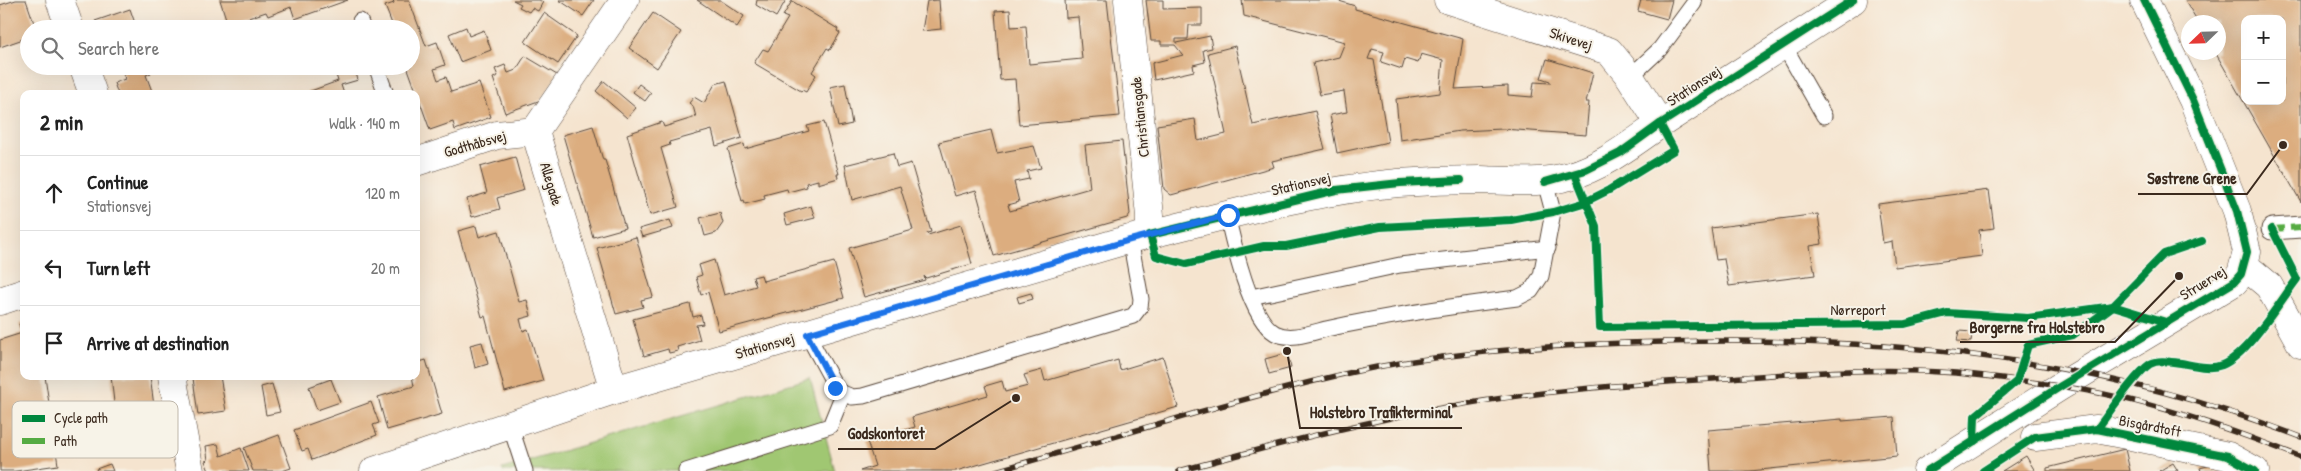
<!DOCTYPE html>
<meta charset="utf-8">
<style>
body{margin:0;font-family:"Patrick Hand",sans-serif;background:#f2f2f2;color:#222}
.controls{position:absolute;right:15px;top:15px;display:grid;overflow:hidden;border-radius:10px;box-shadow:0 5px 20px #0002}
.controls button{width:45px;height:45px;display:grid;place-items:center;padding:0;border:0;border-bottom:1px solid #e0e0e0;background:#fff;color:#222;font:25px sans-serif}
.compass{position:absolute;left:2181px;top:15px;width:45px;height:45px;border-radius:50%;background:#fff;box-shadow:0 5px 20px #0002;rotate:247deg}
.stop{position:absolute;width:15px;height:15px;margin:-11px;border:4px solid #1a73e8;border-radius:50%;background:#fff}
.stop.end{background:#1a73e8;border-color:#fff;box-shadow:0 1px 5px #0008}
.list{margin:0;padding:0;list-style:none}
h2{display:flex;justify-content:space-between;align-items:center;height:65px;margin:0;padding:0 20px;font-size:21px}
h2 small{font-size:16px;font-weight:400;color:#767676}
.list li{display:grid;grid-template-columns:32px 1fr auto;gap:15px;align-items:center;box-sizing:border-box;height:75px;padding:0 20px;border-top:1px solid #e0e0e0}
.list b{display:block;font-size:19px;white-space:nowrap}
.list p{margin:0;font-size:16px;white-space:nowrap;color:#767676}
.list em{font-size:16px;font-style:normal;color:#767676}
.icon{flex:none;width:28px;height:28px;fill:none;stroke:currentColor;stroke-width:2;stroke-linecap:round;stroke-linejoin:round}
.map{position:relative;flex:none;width:2301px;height:471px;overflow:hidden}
.search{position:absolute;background:#fff;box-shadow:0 5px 20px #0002;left:20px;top:20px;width:400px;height:55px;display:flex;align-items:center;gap:12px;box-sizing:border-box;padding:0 18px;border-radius:28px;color:#767676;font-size:19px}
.panel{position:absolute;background:#fff;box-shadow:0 5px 20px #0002;left:20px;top:90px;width:400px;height:290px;border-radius:10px}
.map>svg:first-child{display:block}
</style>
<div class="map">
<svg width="2301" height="471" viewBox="0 0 2301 471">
<rect width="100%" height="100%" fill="#f7f3e8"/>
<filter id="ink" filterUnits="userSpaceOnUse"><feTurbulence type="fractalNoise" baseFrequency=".02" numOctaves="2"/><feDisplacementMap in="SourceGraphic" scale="10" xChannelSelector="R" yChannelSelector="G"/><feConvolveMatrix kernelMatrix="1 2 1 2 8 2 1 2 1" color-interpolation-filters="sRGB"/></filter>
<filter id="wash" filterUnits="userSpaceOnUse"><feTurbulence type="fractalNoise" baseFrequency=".0096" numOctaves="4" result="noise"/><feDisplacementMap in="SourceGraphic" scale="20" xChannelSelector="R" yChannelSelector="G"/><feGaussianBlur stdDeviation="1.12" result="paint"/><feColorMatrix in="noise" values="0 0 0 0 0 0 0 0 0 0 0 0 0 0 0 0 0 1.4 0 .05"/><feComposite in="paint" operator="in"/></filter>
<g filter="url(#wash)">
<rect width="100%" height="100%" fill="#f5e4cf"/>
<path fill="#a0c772" stroke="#6e7848" d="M810,378L835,471H503L502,469Z"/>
<g id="blocks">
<g fill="#dcad7f" fill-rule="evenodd">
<path d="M16,0H26L36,29H29V37L0,47V5Z"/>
<path d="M220,0H348L295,19L291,7L268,16L266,12L228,25Z"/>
<path d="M393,0H409L426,46L437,42L445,65L434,69L438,80L446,77L451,92L479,83L491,117L455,130L453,122L430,130L407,66H411V29H394L385,6L394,3Z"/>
<path d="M513,0H539L543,2L538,11L532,8L529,12L519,7L521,4Z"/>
<path d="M559,0H594L583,16Z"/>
<path d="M697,0H720L744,16L737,27Z"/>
<path d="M757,0H786L776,17L756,5Z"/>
<path d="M939,0L941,29L922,31L927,1Z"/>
<path d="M1065,0H1107L1120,116L1019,125L1015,79L1000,80L995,11L1010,10L1011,27L1026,26L1029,64L1082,59L1078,17L1066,18Z"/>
<path d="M1146,0H1163V9L1202,8V25H1189L1188,39H1176V43L1210,36L1212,48L1203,50L1205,62L1193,65L1194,71L1154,80L1152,63L1183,55L1175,45H1161V41H1151Z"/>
<path d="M1242,0H1336L1355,6V9L1463,39L1455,89L1508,86V95L1532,97L1534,82L1550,83V81L1541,78L1547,59L1593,73L1586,102H1589L1586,135L1503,129L1460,131L1400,140L1396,99L1440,93L1443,60L1421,54L1418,63L1405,59L1402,69L1381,62L1384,52L1372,49L1368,59L1374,60L1388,142L1337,153L1330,115L1347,112L1344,91L1320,95L1313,63L1339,57L1345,42L1244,16Z"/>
<path d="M1641,0H1672L1667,19L1638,11Z"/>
<path d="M2185,0H2301V202L2215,52H2218V22H2198ZM2245,19H2282V101H2245Z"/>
<path d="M792,1L838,29L837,31L840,33L830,50L827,48L812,72L816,75L806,92L802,90L801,91L754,63L763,49L768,51L788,18L783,16Z"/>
<path d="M130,9L137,29H98L95,21Z"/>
<path d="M544,13L577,36L558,64L525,42Z"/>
<path d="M653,13L681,32L657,68L629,48Z"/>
<path d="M466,27L469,36L484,30L491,50L460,62L449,34Z"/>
<path d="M1235,46L1253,125L1315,111L1325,149L1272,161L1274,167L1171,195L1164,189L1157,125L1195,119L1198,141L1226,134L1208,53Z"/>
<path d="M525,56L557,75L541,100L505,113L493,78L498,76L495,69L505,65L508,73L516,70Z"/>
<path d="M124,66H148L151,73L146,75L153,94H118L114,83L125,79L121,67Z"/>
<path d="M333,66H354L358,80L341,85L344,94H309L308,92L338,81Z"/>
<path d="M604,81L636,108L627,118L596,91Z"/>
<path d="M726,81L742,138L716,146L712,130L669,142L670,145L661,148L678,207L650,215L627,134L662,122L664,127L696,117L693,106L689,103L694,97L704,103L715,84Z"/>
<path d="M639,84L651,93L645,101L633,92Z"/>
<path d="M845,84L852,124L838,127L830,87Z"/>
<path d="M824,122L839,174H837L838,178L818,184V180L806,183L807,187L788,192L787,189L764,195L765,199L745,204L744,200L742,201L728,149L744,144L745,149L809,131L807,126Z"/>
<path d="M593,126L603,160H605L625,228L593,237L563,135Z"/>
<path d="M991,130L997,153L1034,146L1041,168L1027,171L1029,179L1014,182L1019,202L1008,205L1010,211L1090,188L1085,145L1122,141L1130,214L1127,218L994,256L976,190L955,196L939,142Z"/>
<path d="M893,153L897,167L911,163L931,232L927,233L928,235L961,225L972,264L926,278L924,276L925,280L864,297L849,248L913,230L900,186L852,200L845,165Z"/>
<path d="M515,157L524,190L497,198L500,209L472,217L467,199L487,193L480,167Z"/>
<path d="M1989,190L1994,228L1979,230L1982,256L1895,267L1892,241L1883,243L1878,204Z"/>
<path d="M811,206L815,218L787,225L784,214Z"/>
<path d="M720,213L723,223L716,233L705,236L700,218Z"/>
<path d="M1818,214L1822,244L1810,246L1815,275L1729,286L1724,259L1716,260L1711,228Z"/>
<path d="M670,220L673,228L642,237L639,229Z"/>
<path d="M476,226L479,237L499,231L519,302L527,300L531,316L520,319L523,331L528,329L543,381L505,392L485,316L482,317L458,231Z"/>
<path d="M636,237L653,297L641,300L643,307L616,314L597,248Z"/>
<path d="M714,260L724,295L756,286L753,277L761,275L763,281L834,262L844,298L719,331L708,292L701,295L696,277L702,275L699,265Z"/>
<path d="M1031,293L1033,299L1019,303L1017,297Z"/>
<path d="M690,304L693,317L701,315L703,324L696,325L700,340L677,347L678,351L669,353L668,349L644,356L633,319Z"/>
<path d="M24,322V376H45L58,465L16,471H0V340L22,333L19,324Z"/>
<path d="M1959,331L1972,332L1971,342L1957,341Z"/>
<path d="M482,342L488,364L475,368L470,345Z"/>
<path d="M1287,353L1291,368L1269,374L1265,359Z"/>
<path d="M1163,357L1178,407L956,471H860L875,466L867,441L915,427L912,417L988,395L985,386L1002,381L1005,392L1028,386L1024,375L1042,370L1045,381L1118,360L1120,370Z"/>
<path d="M426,360L442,414L387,430L378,397L414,386L412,376H416V363Z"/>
<path d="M111,376H150L154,406L118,411L120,426L92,430L91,428L82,429L79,418L115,411Z"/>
<path d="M207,376H220L226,411L198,415L193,378Z"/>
<path d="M331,379L340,402L317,410L309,387Z"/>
<path d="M272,384L280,412L266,415L261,387Z"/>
<path d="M371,402L379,423L373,425L377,435L312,460L308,449L302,451L294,430Z"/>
<path d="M1894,417L1897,456L1750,471H1711L1708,430L1842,419V421Z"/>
<path d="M279,435L291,468L282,471H253L244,448Z"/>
<path d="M218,444L221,456L241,448L249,471H209L205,461L208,460L206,446Z"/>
<path d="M2125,449L2130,471H2047V468Z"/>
<path d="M2026,456L2035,471H2002Z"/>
<path d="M2173,463L2178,471H2159Z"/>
<path d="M2219,463L2222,471H2201L2200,468Z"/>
<path d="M110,464L113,471H97L96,469Z"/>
</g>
</g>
</g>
<g filter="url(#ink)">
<use href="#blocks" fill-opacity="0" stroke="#574639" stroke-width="1"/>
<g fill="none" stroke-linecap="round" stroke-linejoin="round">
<defs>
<g id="service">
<path d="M360,21L363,29"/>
<path d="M1783,44L1824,116"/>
<path d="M376,66L386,94"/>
<path d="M1630,77L1660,49L1694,3"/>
<path d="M1227,215C1233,242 1250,319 1275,333C1290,341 1311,333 1326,329C1390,315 1453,306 1517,298L1531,291L1541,276L1553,212L1545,182"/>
<path d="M1251,297L1400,265L1548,248"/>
<path d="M807,334L838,391L852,397L863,396L1133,316L1140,307L1141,299L1130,239"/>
<path d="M510,425L525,471"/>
<path d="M686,471L830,426L843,394"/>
</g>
<path id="pedestrian" d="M2272,229L2301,227"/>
<g id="minor">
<path d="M60,0L70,29"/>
<path d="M1128,0L1150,216V235"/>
<path d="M1448,0L1609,51L1630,77L1660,124"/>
<path d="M83,66L93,94"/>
<path d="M416,162L497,135L535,131"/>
<path d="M0,301L24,293"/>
<path d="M172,376L190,471"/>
<path d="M614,390L535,131L625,0"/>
<path d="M2035,437L2097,429L2228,456L2255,471"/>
</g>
<g id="tertiary">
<path d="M2245,266L2269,286L2301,344"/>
<path d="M374,471L614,390L1130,239C1219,218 1307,191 1398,183C1426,181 1453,180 1481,180C1511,181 1541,184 1570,176C1608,165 1638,138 1671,117C1732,78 1792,39 1853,0"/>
<path d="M1927,471L2061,386L2234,282L2241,274L2247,252L2237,211L2193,100L2144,0"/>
</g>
</defs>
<use href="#service" stroke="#574639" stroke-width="17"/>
<use href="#pedestrian" stroke="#574639" stroke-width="23"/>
<use href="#minor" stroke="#574639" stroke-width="29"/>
<use href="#tertiary" stroke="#574639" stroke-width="29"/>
<use href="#service" stroke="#fff" stroke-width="15"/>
<use href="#pedestrian" stroke="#fff" stroke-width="21"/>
<use href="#minor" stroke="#fff" stroke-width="28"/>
<use href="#tertiary" stroke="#fff" stroke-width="28"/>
<defs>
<g id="rail">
<path d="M996,471C1063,452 1129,432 1196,413C1255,396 1316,379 1377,367C1472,350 1568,344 1664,342C1887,336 2091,356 2301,437"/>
<path d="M1179,471C1264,448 1349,425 1436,409C1532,391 1629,384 1727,378C1803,373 1880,367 1956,373C1990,376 2025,381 2059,386C2142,398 2223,426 2301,457"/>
</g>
</defs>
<use href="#rail" stroke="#3b2a1e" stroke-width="5.5"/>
<use href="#rail" stroke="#f7f3e8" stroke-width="4" stroke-dasharray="11" stroke-linecap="butt"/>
<path stroke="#55ab43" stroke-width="6" stroke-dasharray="12 6" stroke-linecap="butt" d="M2272,229L2301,227"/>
<defs>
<g id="cycleway">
<path d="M1575,174L1596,226L1600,327L1905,324L1947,313L2028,318L2113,306L2166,322"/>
<path d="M1461,180L1400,183L1336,190L1150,235L1156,256L1186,264L1264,246H1286L1380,227L1511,220L1553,212L1583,203L1609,190L1674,150L1660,124"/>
<path d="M1545,182L1586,170L1620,153L1660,124L1853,0"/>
<path d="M2097,429C2109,413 2135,374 2150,364C2159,359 2171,362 2181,363C2193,365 2210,370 2222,365C2248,354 2279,303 2297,279L2272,229"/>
<path d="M1974,441L1975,416L2017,381L2028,345L2073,335L2113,306L2164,254L2202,241"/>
<path d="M1927,471L2061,386L2234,282L2241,274L2247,252L2237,211L2193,100L2144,0"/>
<path d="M1983,471L2035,437L2097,429L2228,456L2255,471"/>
</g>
</defs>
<use href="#cycleway" stroke="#f7f3e8" stroke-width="11"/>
<use href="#cycleway" stroke="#00873e" stroke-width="8"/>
</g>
</g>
<g fill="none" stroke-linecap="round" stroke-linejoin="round" filter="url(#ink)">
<path stroke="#1a73e8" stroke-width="6" d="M835,388L807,334L1130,240L1228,215"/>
</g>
<g text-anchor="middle" stroke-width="4" stroke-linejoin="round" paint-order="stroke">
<g font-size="15" fill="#3b2a1e" stroke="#f7f3e8">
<text transform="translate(1571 39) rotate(18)" y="5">Skivevej</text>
<text transform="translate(1694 86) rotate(-33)" y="5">Stationsvej</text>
<text transform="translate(1140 117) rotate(-96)" y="5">Christiansgade</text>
<text transform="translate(475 144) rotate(-16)" y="5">Godthåbsvej</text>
<text transform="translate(551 184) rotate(73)" y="5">Allegade</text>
<text transform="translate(1301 184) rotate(-13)" y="5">Stationsvej</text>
<text transform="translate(2203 283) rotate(-32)" y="5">Struervej</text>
<text x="1858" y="315">Nørreport</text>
<text transform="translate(765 346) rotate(-16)" y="5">Stationsvej</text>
<text transform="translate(2150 426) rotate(11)" y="5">Bisgårdtoft</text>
</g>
</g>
<rect x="12" y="401" width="166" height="57" rx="8" fill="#f7f3e8" stroke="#bfb7ab" stroke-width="1"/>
<rect x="22" y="415" width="23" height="7" fill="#00873e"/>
<rect x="22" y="438" width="23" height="6" fill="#55ab43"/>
<g font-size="14" fill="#3b2a1e">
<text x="54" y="423">Cycle path</text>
<text x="54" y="446">Path</text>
</g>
<path fill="none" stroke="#3b2a1e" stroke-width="2" d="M2283 145L2247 194H2138M2179 276L2115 342H1960M1287 351L1300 428H1462M1016 398L935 449H838"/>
<g fill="#3b2a1e" stroke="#f7f3e8" stroke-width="2">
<circle cx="2283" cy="145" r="5"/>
<circle cx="2179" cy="276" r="5"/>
<circle cx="1287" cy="351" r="5"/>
<circle cx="1016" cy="398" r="5"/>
</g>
<g font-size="16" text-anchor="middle" font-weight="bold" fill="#3b2a1e" stroke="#f7f3e8" stroke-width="4" stroke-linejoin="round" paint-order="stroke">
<text x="2192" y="184">Søstrene Grene</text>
<text x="2037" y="333">Borgerne fra Holstebro</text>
<text x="1381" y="418">Holstebro Trafikterminal</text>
<text x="886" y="439">Godskontoret</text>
</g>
</svg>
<div class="controls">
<button>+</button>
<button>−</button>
</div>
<svg class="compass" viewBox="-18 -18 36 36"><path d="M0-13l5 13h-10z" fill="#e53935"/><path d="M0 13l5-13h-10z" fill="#767676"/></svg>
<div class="stop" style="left:1228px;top:215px"></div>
<div class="stop end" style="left:835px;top:388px"></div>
<div class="search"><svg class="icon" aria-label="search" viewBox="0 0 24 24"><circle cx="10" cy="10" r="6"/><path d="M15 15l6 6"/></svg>Search here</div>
<section class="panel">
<h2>2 min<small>Walk · 140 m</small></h2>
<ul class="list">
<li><svg class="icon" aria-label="ahead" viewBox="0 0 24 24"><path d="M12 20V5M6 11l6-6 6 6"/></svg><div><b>Continue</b><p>Stationsvej</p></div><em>120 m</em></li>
<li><svg class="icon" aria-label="left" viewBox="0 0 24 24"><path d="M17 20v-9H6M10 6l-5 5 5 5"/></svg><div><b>Turn left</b></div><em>20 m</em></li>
<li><svg class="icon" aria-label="arrive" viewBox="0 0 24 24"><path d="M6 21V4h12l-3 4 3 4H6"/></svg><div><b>Arrive at destination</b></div></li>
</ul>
</section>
</div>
